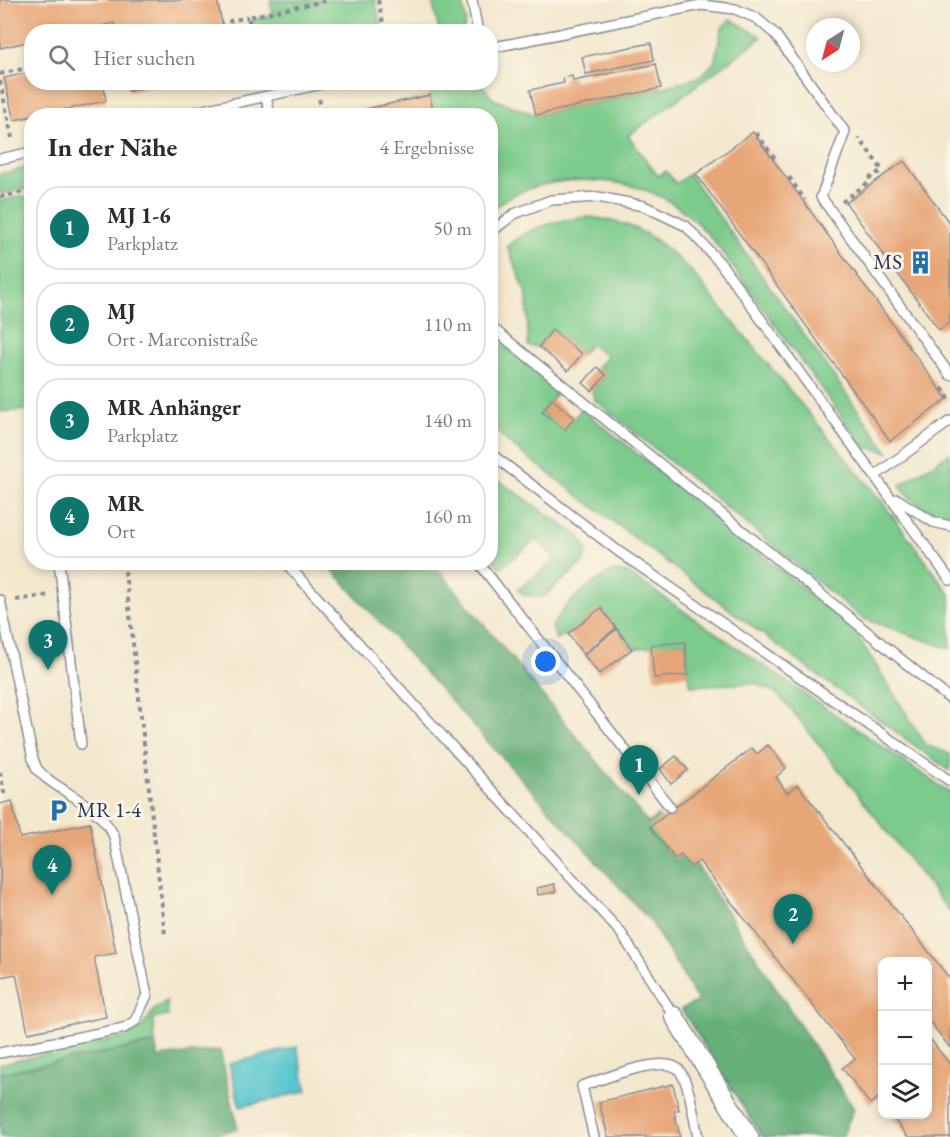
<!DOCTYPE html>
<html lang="de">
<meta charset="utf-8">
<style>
body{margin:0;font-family:"EB Garamond",serif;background:#f7f7f7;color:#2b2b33}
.controls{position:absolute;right:18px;bottom:18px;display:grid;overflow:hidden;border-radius:12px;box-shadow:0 3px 9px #0003}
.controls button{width:54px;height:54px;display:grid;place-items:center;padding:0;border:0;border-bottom:2px solid #e1e1e2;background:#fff;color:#2b2b33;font:30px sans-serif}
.compass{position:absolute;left:806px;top:18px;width:54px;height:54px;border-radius:50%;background:#fff;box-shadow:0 3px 9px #0003;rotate:216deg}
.you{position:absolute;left:546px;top:662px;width:21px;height:21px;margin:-15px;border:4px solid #fff;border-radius:50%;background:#1a73e8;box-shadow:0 0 0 9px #1a73e833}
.badge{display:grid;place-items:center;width:39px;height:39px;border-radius:50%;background:#0f766e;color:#fff;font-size:20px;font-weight:700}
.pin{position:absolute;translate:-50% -50px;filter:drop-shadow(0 2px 3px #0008)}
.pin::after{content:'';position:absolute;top:32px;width:21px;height:18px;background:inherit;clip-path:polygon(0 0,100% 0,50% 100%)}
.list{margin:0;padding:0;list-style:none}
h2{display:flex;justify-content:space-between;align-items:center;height:78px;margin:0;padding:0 24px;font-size:26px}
h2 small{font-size:20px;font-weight:400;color:#7c7c81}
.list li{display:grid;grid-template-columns:39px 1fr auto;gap:18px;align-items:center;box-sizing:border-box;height:84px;margin:0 12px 12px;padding:0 12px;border:2px solid #e1e1e2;border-radius:24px}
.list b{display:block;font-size:22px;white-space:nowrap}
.list p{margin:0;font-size:20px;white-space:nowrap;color:#7c7c81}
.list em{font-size:20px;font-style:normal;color:#7c7c81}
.icon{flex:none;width:33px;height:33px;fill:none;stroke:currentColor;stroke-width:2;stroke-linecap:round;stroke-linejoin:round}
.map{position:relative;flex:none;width:950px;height:1137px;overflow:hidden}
.search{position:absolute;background:#fff;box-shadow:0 3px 9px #0003;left:24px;top:24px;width:474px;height:66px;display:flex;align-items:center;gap:15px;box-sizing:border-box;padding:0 21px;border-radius:24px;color:#7c7c81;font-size:22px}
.panel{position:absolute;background:#fff;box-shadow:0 3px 9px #0003;left:24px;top:108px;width:474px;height:462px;border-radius:24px}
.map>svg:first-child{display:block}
</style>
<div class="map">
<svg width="950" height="1137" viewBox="0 0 950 1137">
<rect width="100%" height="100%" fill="#fcf5e5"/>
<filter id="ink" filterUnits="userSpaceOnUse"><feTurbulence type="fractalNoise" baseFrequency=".0167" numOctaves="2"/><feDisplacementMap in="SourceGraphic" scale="12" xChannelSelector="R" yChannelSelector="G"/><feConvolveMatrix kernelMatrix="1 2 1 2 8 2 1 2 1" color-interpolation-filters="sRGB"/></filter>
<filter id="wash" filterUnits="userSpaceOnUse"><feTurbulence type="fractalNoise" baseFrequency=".008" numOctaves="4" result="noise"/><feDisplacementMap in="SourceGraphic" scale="24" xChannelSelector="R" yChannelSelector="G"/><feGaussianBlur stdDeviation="1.35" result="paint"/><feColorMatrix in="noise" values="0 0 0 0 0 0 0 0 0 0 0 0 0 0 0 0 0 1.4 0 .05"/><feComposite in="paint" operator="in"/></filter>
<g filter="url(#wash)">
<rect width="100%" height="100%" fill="#f3e8ce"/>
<g fill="#7ccb8c" stroke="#4c7d75" stroke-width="1.5">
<path d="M270,0H375L382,31H254L251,20L273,15Z"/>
<path d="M432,0H462L466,21L463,31H439Z"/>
<path d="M730,19L762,37L628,136L658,176L666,171L676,184L689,174L888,452L864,447L713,240C700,226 688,213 672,203C628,175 556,173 510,197C503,200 497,205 491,210L490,116L434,115L427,83H481L493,99L536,115L661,88L699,77L714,63L722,28Z"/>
<path d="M31,167V192L22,189L0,194V174Z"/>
<path d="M20,196L31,199V403L25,404V410L0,412V201Z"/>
<path d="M587,217C636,222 656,237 690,270L883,503L950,594V649L862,618L594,399L592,391L606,375L597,367L607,357L590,344L582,354L552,331L539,347L528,346L527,295L507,246C530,227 557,220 587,217Z"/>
<path d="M490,335L559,390L542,412L564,429L582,409L853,629L926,745L950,754V771L801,663L510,444L491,426Z"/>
<path d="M950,453V516C931,511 909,504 900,485Z"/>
<path d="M491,475L580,537L587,552L583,563L543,597L525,595L518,590L555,560L537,539L500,568L491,556Z"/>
<path d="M613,571L628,573L950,793V912L791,709L775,692L755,683L691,686L688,675L685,642L632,649L601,609L568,634L556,639L552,627C565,601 588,585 613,571Z"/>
<path d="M167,1002L168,1016L153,1019L155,1043L0,1073V1064L124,1037C128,1035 134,1033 138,1030C150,1021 151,1006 167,1002Z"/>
</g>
<g fill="#65af78" stroke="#406f6b" stroke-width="1.5">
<path d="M326,563H433L648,823L657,815L698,867L854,1109L842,1137H762L681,1009L698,1001L651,922Z"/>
<path d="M155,1043L158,1057L220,1050L238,1129L203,1137H0V1073Z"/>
</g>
<path fill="#59c6ce" stroke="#3a7a96" stroke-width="1.5" d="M297,1047L307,1091L240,1107L229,1064Z"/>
<g id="blocks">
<g fill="#e7a677">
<path d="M0,0H217L224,32H116L114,23L76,32H32V41L0,48Z"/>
<path d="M651,43L654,60L586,74L582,57Z"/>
<path d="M656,64L661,88L536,115L530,90L564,83L563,78L572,76L573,81Z"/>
<path d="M32,72V82H103L106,101L14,120L4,78Z"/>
<path d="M127,82H163V83L129,91Z"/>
<path d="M430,95L434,116H340L339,115Z"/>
<path d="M753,132L947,399L890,441L696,174Z"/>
<path d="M904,161L950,224V322L939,330L846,203Z"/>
<path d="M552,330L582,354L568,371L539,347Z"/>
<path d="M597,367L606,375L592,391L583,383Z"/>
<path d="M552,399L574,417L565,430L542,412Z"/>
<path d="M601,608L616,628L583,654L568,634Z"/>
<path d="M617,629L632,649L599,674L584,655Z"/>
<path d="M685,642L688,675L654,678L651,645Z"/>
<path d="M768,745L786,768L776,777L787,793L798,785L950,979V1048L928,1019V962H882V1104L878,1098L870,1104L842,1068L855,1059L699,861L691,867L681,855L675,859L650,827L752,748L757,754Z"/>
<path d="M676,756L688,770L671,784L660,769Z"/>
<path d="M12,801L20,838L90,823L116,953L94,957L106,1017L28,1033L16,974L0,977V804Z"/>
<path d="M554,884L556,892L538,895L537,888Z"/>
<path d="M928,1036L950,1065V1137H908L890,1114H928Z"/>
<path d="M673,1084L679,1110L674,1111L680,1137H608L599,1102Z"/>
</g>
</g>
</g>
<g filter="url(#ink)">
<use href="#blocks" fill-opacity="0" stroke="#878c96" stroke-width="1.5"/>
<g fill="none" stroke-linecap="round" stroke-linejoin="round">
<defs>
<g id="service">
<path d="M472,0L478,32"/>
<path d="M490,48L701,5L735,9L756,18L775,34L845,132L821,197L950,375"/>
<path d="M266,97L270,116"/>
<path d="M176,116L331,82"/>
<path d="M0,159L32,152"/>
<path d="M490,233L514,214L551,200L598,197L644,206L686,226L721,264L950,580"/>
<path d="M490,326L950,699"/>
<path d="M490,453L618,551L950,781"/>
<path d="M876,475L950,421"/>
<path d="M897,499L933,522L950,526"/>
<path d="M59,562L81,744"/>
<path d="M285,562L621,933L674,1016"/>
<path d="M478,562L670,807"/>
<path d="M0,600L33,759L37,769L45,777C70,797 99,806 114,836L147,995L135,1021L124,1028L0,1053"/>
<path d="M594,1137L582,1086C601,1080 664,1053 679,1070C690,1083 694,1120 698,1137"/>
</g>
<path id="minor" d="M674,1016L749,1137"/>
</defs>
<use href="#service" stroke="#878c96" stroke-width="12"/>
<use href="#minor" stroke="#878c96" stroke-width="21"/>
<g stroke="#878c96" stroke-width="4" stroke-dasharray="4.5 4.5" stroke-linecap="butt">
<path d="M378,0L385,32"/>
<path d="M232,32L230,21L248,17"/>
<path d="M252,32L248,17L330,0"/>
<path d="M0,74L32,67"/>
<path d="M0,81L12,138"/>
<path d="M319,99L324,116"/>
<path d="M756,133L776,160"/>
<path d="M789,177L805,200"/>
<path d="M0,197L23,192L32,195"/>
<path d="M842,202L869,182L870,178L882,170L859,138"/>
<path d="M942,388L950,400"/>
<path d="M31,429L32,434"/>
<path d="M124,562L165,935"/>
<path d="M16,600L50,595"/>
<path d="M0,772L5,797"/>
</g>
<use href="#service" stroke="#fff" stroke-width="9"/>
<use href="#minor" stroke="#fff" stroke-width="18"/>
</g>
</g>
<defs>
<symbol id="building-bare" viewBox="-9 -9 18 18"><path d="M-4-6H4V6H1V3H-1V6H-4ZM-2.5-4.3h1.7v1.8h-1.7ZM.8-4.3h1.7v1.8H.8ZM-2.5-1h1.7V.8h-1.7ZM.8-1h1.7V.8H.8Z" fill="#1f6fb2" stroke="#fcf5e5" stroke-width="2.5" paint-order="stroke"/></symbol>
<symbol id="parking-bare" viewBox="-9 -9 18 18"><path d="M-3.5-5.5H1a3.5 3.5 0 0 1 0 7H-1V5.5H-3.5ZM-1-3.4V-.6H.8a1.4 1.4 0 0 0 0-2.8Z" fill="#1f6fb2" stroke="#fcf5e5" stroke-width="2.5" paint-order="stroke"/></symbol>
</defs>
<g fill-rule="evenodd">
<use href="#building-bare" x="904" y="246" width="33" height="33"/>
<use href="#parking-bare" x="42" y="794" width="33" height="33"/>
</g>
<g text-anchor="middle" stroke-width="6" stroke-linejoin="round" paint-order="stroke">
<g font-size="21" fill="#1b2f5e" stroke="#fcf5e5" text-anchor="end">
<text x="902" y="269">MS</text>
<text x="77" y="817" text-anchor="start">MR 1-4</text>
</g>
</g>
</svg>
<div class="controls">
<button>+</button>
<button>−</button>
<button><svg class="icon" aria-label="layers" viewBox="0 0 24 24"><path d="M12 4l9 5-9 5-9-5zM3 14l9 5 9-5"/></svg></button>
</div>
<svg class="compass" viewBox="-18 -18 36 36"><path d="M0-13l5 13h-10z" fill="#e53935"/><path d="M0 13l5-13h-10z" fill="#7c7c81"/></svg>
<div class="you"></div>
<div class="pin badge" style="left:639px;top:795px">1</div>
<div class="pin badge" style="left:793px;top:944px">2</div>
<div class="pin badge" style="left:48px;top:670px">3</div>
<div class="pin badge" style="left:52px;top:895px">4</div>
<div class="search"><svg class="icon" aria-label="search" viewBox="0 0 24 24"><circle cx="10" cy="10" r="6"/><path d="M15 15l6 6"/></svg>Hier suchen</div>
<section class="panel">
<h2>In der Nähe<small>4 Ergebnisse</small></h2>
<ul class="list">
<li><span class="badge">1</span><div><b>MJ 1-6</b><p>Parkplatz</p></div><em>50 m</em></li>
<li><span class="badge">2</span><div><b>MJ</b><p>Ort · Marconistraße</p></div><em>110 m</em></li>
<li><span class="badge">3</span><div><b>MR Anhänger</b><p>Parkplatz</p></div><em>140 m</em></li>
<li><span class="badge">4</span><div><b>MR</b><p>Ort</p></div><em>160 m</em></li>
</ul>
</section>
</div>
